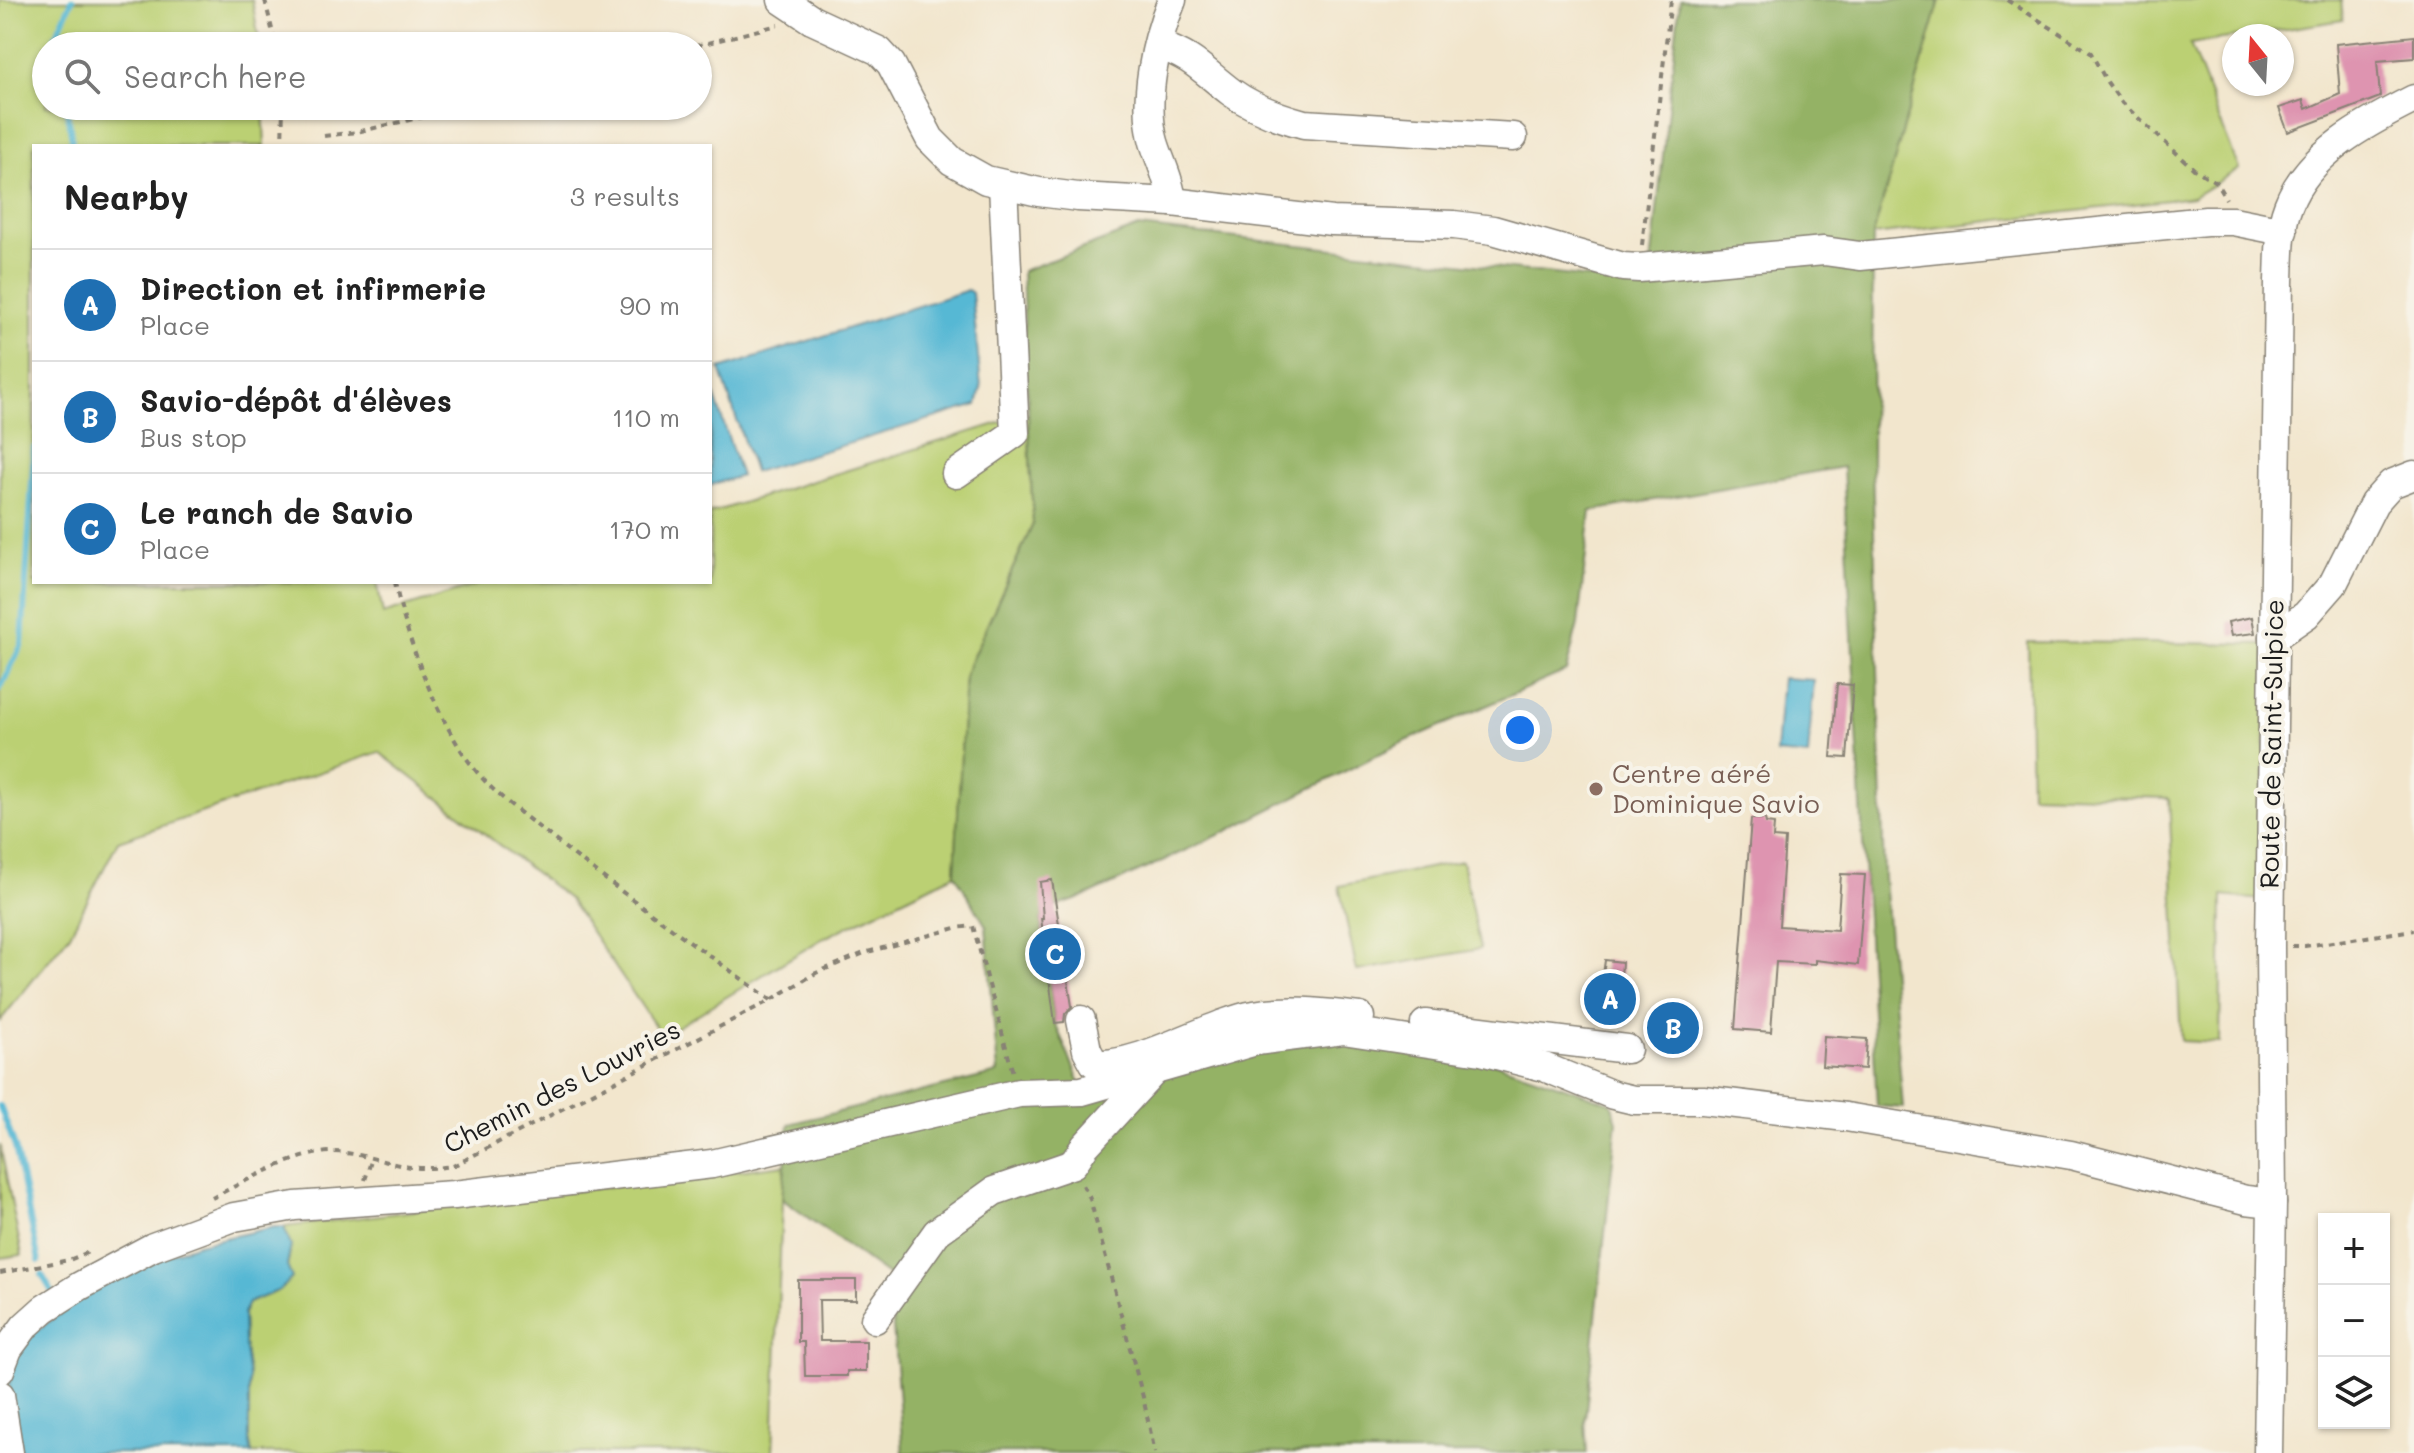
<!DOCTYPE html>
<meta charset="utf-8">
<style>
body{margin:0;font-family:Mali,sans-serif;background:#f2f2f2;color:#222}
.controls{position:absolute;right:24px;bottom:24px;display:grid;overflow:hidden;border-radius:0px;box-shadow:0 2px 6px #0004}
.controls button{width:72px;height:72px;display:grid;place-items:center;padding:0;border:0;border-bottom:2px solid #e0e0e0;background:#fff;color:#222;font:40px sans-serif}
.compass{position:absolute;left:2222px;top:24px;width:72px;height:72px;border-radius:50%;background:#fff;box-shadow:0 2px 6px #0004;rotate:342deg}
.you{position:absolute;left:1520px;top:730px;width:28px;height:28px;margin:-20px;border:6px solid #fff;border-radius:50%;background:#1a73e8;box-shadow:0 0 0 12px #1a73e833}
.badge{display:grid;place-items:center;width:52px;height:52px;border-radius:50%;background:#1f6fb2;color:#fff;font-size:26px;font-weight:700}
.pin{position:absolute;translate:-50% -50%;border:4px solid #fff;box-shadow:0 2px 8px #0006}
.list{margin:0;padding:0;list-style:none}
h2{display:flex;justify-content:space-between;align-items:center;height:104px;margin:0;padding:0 32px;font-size:34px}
h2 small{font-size:26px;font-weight:400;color:#767676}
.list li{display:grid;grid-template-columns:52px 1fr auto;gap:24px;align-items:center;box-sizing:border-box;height:112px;padding:0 32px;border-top:2px solid #e0e0e0}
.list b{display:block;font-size:30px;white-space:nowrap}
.list p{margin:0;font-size:26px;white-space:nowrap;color:#767676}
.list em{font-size:26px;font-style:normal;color:#767676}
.icon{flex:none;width:44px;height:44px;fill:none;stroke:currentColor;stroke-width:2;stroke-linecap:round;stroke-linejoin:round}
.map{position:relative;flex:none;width:2414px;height:1453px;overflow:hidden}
.search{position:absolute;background:#fff;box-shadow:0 2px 6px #0004;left:32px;top:32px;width:680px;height:88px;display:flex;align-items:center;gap:20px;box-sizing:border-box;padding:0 28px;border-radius:44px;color:#767676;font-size:30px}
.panel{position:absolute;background:#fff;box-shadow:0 2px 6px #0004;left:32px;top:144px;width:680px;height:440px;border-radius:0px}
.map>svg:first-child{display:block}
</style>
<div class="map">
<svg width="2414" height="1453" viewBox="0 0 2414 1453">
<rect width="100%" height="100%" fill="#f7f3e8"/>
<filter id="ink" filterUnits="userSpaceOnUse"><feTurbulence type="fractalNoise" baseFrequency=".0125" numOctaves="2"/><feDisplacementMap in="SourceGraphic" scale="16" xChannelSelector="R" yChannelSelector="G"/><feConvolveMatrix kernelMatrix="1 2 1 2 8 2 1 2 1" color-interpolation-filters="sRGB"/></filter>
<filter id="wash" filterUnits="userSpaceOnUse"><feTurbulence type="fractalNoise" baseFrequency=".006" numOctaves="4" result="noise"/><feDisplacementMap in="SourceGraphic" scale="32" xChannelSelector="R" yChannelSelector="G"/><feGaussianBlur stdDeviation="1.8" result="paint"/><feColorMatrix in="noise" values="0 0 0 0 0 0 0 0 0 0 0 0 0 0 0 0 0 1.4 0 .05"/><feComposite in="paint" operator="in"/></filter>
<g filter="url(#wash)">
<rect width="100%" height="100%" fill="#f2e6cd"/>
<g fill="#bbd073" stroke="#6c7648" stroke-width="2">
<path d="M0,0H252L260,46H46V106H263L265,146H34V582H377L383,614L486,582H710V513L1028,414L1033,524L965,674L955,874L822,939L662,1036L569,899L379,752L118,841L70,934L0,1021Z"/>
<path d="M1940,0H2341L2343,20L2190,44L2239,169L2193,197L1873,235Z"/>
<path d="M2028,642L2266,644L2263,900L2222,896L2220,1043L2181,1041L2169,798L2031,794Z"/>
<path d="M1462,861L1480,949L1357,971L1339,886Z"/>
<path d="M0,1145L22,1255L0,1258Z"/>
<path d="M785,1165L782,1199L773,1453H252L249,1439V1377L244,1342L243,1313L248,1303L280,1290C288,1263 294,1255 284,1227Z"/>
</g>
<path fill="#94b265" stroke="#586740" stroke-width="2" d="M1680,0H1940L1873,235L1872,461L1884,878L1903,1108L1877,1106L1843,467L1591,511L1578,624L1566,671L1397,745L1223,833L1084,897L1043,911V918L1041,919L1055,1023L1086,1097L1259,1050L1344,1036L1498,1064L1611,1103L1617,1121L1585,1420L1587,1453H903L889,1276L782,1199L789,1124L998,1073L986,926L955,874L965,674L1033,524L1022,271L1139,227L1607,280L1649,283Z"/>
<g fill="#56b8d4" stroke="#396a78" stroke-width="2">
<path d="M968,290L972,293L981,388L977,405L754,472L720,369Z"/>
<path d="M710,382L741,476L710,485Z"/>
<path d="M1782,678L1814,680L1808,756L1776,753Z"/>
<path d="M274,1227H284L291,1246L287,1266L292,1278L280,1290L248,1303L243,1313L244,1342L249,1377V1439L252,1453H21L9,1386L12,1360L35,1332L112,1275L198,1244Z"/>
</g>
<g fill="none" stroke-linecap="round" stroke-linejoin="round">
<g stroke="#56b8d4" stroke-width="6">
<path d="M55,46L54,40L72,0"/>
<path d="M66,106L72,139L69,146"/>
<path d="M0,689L22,644L34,448"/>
<path d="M0,1106L15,1147L39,1261"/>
<path d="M42,1275L54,1295"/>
</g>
</g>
<g id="blocks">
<g fill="#de94b0">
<path d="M2414,36V58L2377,61L2380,97L2288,132L2279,108L2303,100L2306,109L2340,94L2336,44Z"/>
<path d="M2252,617L2255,633L2231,636L2228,622Z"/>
<path d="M1837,684L1853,685L1847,758L1831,757Z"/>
<path d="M1751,819H1765L1766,823L1774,824L1773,838L1785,839L1779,926L1837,930L1841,874L1865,875L1858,965L1815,960V964L1776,962L1771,1032L1735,1029Z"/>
<path d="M1052,880L1072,1006L1065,1014L1064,1022L1055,1023L1041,918H1043L1040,882Z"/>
<path d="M1605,960L1622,962L1621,977L1625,978L1621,1023L1596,1021L1600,976L1603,975Z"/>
<path d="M1824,1036L1867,1039L1865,1069L1822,1066Z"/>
<path d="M798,1280H856V1300H819L820,1341H866V1371H847V1376H805L804,1342H798Z"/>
</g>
</g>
</g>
<g filter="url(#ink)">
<use href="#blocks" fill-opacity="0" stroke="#878174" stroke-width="2"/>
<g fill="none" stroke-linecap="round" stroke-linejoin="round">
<defs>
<g id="minor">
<path d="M782,0L812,20L879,51L891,64L930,139L952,161L986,180L1039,192L1078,197L1172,202L1332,221L1454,225L1493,230L1623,267L1639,268L1824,251L1860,256L2206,221H2233L2283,231"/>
<path d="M1172,0C1156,39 1142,101 1154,142C1160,162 1170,180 1172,202"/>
<path d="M1158,45C1194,57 1202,70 1231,92C1253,108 1278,117 1304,124L1513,137"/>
<path d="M956,474L1015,433L1003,185"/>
<path d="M2274,637L2306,615L2333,584L2374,503L2391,484L2414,475"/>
<path d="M1081,1020L1087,1050L1094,1063C1131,1071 1212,1022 1254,1015C1289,1008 1325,1013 1360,1017"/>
<path d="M1425,1024L1627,1049"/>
<path d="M875,1319L937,1232L994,1191L1073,1164L1085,1146L1155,1070"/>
<path d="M0,1370L8,1349L25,1326L44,1309L80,1286L153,1247L234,1217L295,1206L454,1195L712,1164L1019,1093L1082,1091L1256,1041L1343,1030L1481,1051L1544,1067L1613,1095L1634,1100H1703L1846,1117L2071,1155L2246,1200L2272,1203"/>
<path d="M0,1395L9,1453"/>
<path d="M2268,1453L2272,1203L2270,945L2279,281C2280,257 2279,229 2288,206C2308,153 2366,123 2414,99"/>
</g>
</defs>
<use href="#minor" stroke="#878174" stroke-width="31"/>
<g stroke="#878174" stroke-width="4" stroke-dasharray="6 6" stroke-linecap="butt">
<path d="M265,0L276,46"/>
<path d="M2007,0L2091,53L2107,82L2122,103L2194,169L2216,182L2226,199"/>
<path d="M696,46L778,25"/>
<path d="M324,136L357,132L471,106"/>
<path d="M282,146L283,106"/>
<path d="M1642,245L1671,0"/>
<path d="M395,582C405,636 439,724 473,767C495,796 527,817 555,840C625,896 698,947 771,1000"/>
<path d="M2292,946H2305L2414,930"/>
<path d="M365,1180L372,1158"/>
<path d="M1083,1185L1090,1199L1143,1397L1155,1453"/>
<path d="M212,1198C243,1182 298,1152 332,1152C359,1152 384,1163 410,1167C425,1169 439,1168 453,1166L771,1000L816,973L864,953L956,928L973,926L1013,1073"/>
<path d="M0,1273L69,1260L91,1251"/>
</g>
<use href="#minor" stroke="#fff" stroke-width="28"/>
</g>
</g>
<circle fill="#8d6e63" stroke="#f7f3e8" stroke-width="3" cx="1596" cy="789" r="8"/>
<g text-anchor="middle" stroke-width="8" stroke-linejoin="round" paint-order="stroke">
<g font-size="26" fill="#1c1c1c" stroke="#f7f3e8">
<text transform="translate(2272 744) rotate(-89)" y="9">Route de Saint-Sulpice</text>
<text transform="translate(562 1087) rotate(-27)" y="9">Chemin des Louvries</text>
</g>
<g font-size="26" fill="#785e54" stroke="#f7f3e8" text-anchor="start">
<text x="1612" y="783">Centre aéré<tspan x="1612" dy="30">Dominique Savio</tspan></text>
</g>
</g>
</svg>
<div class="controls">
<button>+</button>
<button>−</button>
<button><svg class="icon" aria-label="layers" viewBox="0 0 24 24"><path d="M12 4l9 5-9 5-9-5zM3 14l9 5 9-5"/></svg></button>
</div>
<svg class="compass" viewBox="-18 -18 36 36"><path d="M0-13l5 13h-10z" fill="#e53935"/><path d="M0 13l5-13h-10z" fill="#767676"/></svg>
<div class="you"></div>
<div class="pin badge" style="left:1610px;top:999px">A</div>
<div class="pin badge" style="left:1673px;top:1028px">B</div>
<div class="pin badge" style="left:1055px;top:954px">C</div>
<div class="search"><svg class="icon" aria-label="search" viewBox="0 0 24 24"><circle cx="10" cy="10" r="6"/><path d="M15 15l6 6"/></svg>Search here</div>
<section class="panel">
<h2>Nearby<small>3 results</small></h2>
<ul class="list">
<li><span class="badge">A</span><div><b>Direction et infirmerie</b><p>Place</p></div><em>90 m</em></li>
<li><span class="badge">B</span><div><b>Savio-dépôt d'élèves</b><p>Bus stop</p></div><em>110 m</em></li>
<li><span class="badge">C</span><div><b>Le ranch de Savio</b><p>Place</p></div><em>170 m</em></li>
</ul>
</section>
</div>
